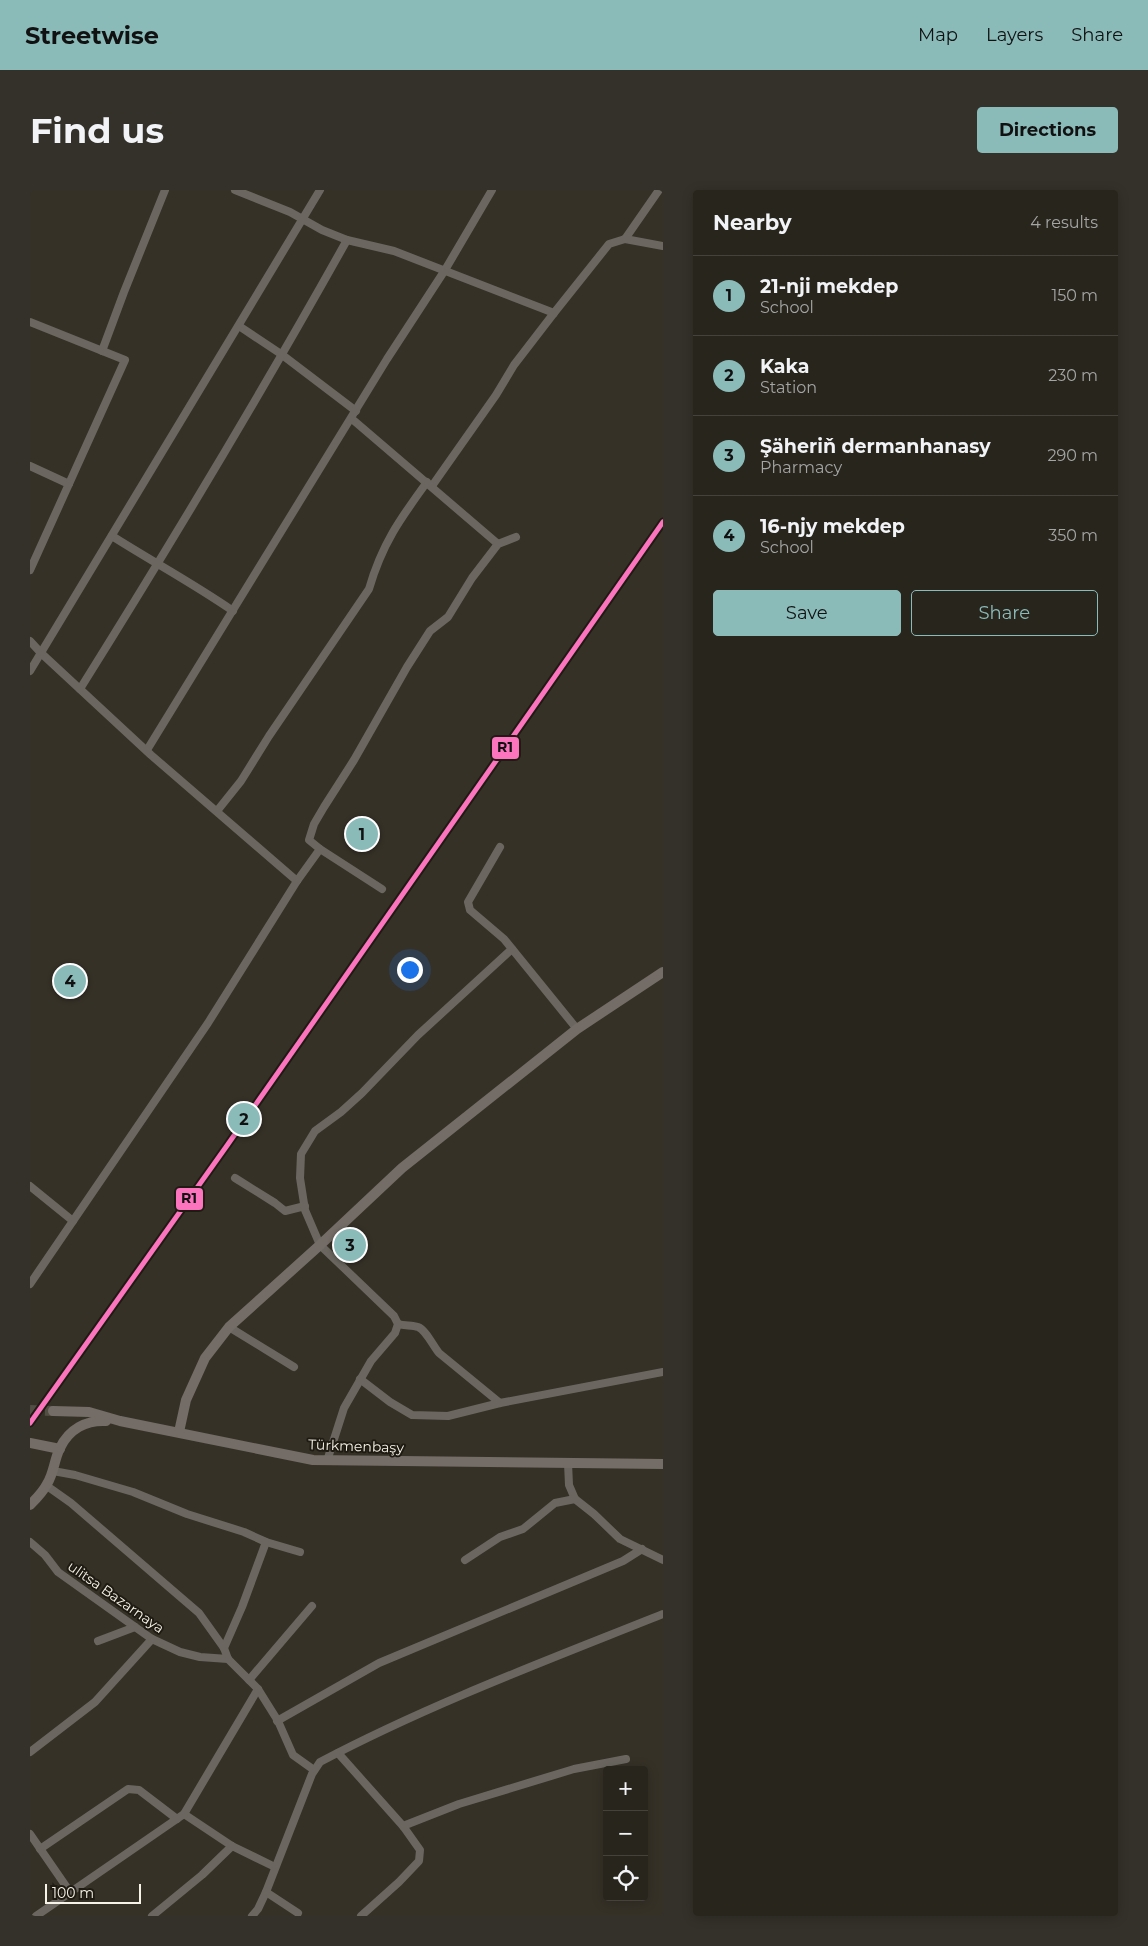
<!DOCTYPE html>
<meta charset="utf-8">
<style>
body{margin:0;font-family:Montserrat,sans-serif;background:#34312a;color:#f1f3f6}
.controls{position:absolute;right:15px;bottom:15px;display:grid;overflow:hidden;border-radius:5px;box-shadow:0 2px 12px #0003}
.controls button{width:45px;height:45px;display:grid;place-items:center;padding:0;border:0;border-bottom:1px solid #44423b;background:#28251d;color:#f1f3f6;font:25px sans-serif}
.scale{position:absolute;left:15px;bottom:12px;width:96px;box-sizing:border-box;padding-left:5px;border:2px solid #f8f3e8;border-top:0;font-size:14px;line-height:18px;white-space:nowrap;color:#f8f3e8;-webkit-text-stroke:4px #1f1b13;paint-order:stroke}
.you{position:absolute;left:379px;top:779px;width:18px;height:18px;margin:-12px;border:4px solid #fff;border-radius:50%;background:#1a73e8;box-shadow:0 0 0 8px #1a73e833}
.badge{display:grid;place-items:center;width:32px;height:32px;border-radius:50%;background:#8bbbb9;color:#111;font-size:16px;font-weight:700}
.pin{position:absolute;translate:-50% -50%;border:2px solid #fff;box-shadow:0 1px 5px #0006}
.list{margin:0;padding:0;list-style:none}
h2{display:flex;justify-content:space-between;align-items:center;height:65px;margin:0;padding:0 20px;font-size:21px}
h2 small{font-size:16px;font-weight:400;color:#a5a5a4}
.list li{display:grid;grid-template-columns:32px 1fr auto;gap:15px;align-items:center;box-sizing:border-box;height:80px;padding:0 20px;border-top:1px solid #44423b}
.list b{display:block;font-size:19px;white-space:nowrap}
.list p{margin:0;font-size:16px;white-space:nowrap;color:#a5a5a4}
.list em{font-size:16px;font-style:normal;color:#a5a5a4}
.actions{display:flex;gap:10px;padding:15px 20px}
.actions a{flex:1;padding:11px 0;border:1px solid #8bbbb9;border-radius:5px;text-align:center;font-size:18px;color:#8bbbb9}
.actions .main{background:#8bbbb9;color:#111}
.icon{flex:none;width:28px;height:28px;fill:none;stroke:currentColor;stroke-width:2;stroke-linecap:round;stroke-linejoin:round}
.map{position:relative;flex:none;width:633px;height:1726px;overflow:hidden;border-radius:5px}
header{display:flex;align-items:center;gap:30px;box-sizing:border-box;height:70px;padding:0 25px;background:#8bbbb9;color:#111}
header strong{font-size:24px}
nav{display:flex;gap:28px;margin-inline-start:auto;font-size:18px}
.intro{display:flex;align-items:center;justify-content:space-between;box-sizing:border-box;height:120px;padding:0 30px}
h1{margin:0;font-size:35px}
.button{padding:12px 22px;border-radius:5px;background:#8bbbb9;color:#111;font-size:18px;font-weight:700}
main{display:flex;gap:30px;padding:0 30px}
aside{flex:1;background:#28251d;border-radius:5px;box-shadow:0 2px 12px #0003}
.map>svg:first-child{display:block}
</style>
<header>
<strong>Streetwise</strong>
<nav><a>Map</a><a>Layers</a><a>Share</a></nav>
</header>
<div class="intro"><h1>Find us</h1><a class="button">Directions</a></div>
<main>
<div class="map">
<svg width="633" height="1726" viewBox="0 0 633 1726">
<rect width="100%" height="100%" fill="#363127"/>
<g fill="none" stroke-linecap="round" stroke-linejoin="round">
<path stroke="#534e44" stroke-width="10" stroke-dasharray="10 5" stroke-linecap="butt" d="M0,1220L23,1221"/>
<g stroke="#6b6760" stroke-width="8">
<path d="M205,0L260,22L292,40L317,50L364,61L524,123"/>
<path d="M595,49L633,56"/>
<path d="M0,132L95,170L0,380"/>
<path d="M209,136L251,164L326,221"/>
<path d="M72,161L94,102L135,0"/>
<path d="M322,229L468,354"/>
<path d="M0,276L39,294"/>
<path d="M402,296L466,205L484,175L524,123L579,54L595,49L629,0"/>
<path d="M82,346C123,372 164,394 203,421"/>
<path d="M0,451L11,463L121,565L267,691"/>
<path d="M0,481L290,0"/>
<path d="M50,499C142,352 232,202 317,50"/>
<path d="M117,560L357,169L415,80L462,0"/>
<path d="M187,621L211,591L239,546L339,399C352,354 370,329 397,292"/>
<path d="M470,657L438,712L440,720L474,749L547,839"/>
<path d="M290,659L279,650L284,634L294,617L324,570L377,477L400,441L418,427L442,388L468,354L486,347"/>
<path d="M205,988L245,1013L255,1021L275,1016"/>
<path d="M0,996L43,1031"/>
<path d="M0,1094L178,833L267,691L290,659L352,699"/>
<path d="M368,1134C375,1136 382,1135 388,1137C396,1140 403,1156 409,1163L470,1213"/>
<path d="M199,1137L264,1177"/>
<path d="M330,1189L360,1212L382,1225L418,1226L470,1213L633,1182"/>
<path d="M297,1271L314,1218L341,1171L365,1143L368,1134L364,1126L290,1055L275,1020L270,988L271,964L285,941L311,922L332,903L388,845L482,759"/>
<path d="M538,1273L539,1295L545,1309L564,1324L590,1349L633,1370"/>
<path d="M23,1281L45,1285L103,1302L157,1324L214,1342L236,1352L270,1362"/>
<path d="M17,1296L41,1313L169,1423L194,1458L198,1469L228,1499L248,1531L263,1565L284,1580"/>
<path d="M0,1352L15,1365L28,1382L122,1449L150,1462L170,1467L198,1469"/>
<path d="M435,1370L470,1347L493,1339L525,1313L545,1309"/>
<path d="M68,1451L105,1437"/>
<path d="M194,1458L212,1417L236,1352"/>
<path d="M219,1490L282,1416"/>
<path d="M247,1531L349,1473L593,1371L612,1359"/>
<path d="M0,1562L65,1512L122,1449"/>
<path d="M308,1563L373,1636L390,1660L389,1671L369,1692L331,1726"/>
<path d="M154,1624L202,1656L245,1677"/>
<path d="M373,1636L429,1614L544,1579L596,1569"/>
<path d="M0,1644L40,1702"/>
<path d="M10,1659L98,1599L109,1600L147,1629"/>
<path d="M236,1702L268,1723"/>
<path d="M6,1726L154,1624L228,1499"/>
<path d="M122,1726L172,1685L202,1656"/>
<path d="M222,1726L228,1719L236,1702L282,1584L290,1572C400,1514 518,1470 633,1424"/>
</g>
<g stroke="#746d67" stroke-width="10">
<path d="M23,1221L59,1222L90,1231L283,1270L633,1274"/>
<path d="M149,1242L156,1210L175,1168L199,1137L290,1055L372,978L547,839L633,782"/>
<path d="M0,1253L30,1259"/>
<path d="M0,1315C6,1309 13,1302 17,1294C24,1283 24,1270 30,1258C39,1239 56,1230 76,1231"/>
</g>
<defs>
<path id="rail-1" d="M0,1233L196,957L633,332"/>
</defs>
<use href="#rail-1" stroke="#1f1b13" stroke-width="9"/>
<use href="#rail-1" stroke="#fc73be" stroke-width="5"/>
</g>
<g text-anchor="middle" stroke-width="4" stroke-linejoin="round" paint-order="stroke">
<g font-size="14" fill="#f8f3e8" stroke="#1f1b13">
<text transform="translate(326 1256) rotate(2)" y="5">Türkmenbaşy</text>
<text transform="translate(86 1407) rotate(35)" y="5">ulitsa Bazarnaya</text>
</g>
</g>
<g stroke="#1f1b13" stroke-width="2">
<rect x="461" y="546" width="29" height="24" rx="5" fill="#fc73be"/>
<rect x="145" y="997" width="29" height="24" rx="5" fill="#fc73be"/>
</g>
<g font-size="14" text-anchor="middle" font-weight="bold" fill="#111">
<text x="475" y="562">R1</text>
<text x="159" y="1013">R1</text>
</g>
</svg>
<div class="controls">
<button>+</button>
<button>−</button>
<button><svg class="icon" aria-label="locate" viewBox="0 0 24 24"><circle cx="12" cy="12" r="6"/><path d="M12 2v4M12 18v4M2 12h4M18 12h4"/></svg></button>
</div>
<div class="scale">100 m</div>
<div class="you"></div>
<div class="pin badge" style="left:332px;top:644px">1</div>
<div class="pin badge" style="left:214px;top:929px">2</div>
<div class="pin badge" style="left:320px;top:1055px">3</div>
<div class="pin badge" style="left:40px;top:791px">4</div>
</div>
<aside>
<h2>Nearby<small>4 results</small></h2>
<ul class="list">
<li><span class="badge">1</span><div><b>21-nji mekdep</b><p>School</p></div><em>150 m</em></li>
<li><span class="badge">2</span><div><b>Kaka</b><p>Station</p></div><em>230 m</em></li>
<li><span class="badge">3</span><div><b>Şäheriň dermanhanasy</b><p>Pharmacy</p></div><em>290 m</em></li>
<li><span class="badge">4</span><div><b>16-njy mekdep</b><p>School</p></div><em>350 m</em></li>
</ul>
<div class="actions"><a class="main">Save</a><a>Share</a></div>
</aside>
</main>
